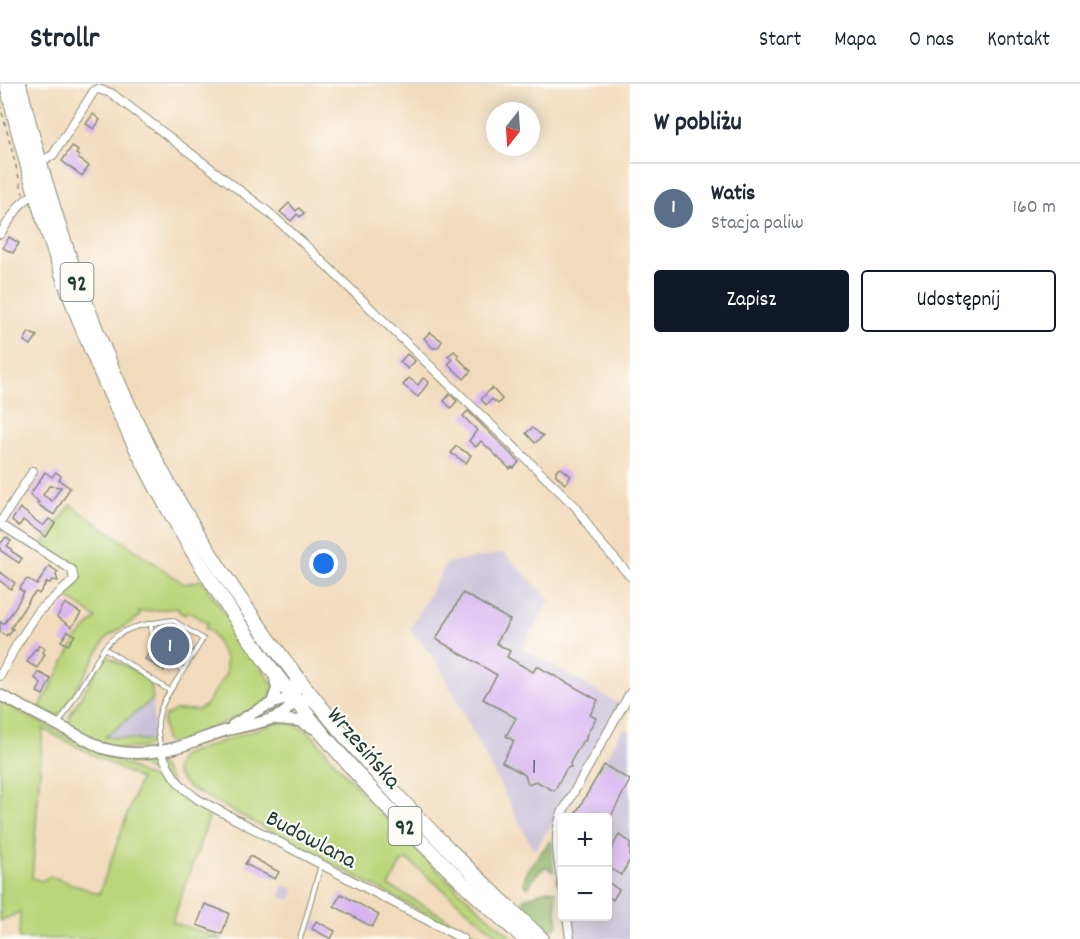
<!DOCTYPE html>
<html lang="pl">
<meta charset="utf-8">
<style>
body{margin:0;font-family:Dekko,sans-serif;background:#f6f6f7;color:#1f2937}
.controls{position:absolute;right:18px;bottom:18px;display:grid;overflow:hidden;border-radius:6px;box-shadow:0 3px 15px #0003}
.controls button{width:54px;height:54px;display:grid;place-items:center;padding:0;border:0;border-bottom:2px solid #e0e1e3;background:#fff;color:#1f2937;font:30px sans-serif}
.compass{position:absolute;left:486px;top:18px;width:54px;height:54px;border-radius:50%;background:#fff;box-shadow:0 3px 15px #0003;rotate:197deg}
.you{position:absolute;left:324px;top:480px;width:21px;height:21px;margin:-15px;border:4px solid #fff;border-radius:50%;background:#1a73e8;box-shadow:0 0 0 9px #1a73e833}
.badge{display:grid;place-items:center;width:39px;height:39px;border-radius:50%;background:#111827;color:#fff;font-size:20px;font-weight:700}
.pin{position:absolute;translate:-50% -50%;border:3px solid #fff;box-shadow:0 2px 6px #0006}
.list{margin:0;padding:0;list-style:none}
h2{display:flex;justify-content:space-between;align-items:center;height:78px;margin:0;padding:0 24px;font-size:26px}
h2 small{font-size:20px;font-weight:400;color:#747a83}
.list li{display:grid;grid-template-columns:39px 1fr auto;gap:18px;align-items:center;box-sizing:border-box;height:90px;padding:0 24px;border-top:2px solid #e0e1e3}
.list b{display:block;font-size:22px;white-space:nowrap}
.list p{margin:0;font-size:20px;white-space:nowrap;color:#747a83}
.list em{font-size:20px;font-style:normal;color:#747a83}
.actions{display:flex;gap:12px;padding:18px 24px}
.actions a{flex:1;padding:14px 0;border:2px solid #111827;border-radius:6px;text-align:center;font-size:21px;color:#111827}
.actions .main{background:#111827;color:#fff}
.map{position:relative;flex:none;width:630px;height:855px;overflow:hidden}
header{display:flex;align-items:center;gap:36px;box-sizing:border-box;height:84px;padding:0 30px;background:#fff;border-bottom:2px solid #e0e1e3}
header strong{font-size:28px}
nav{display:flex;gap:33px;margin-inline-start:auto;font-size:21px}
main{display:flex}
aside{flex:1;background:#fff}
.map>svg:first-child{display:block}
</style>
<header>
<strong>Strollr</strong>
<nav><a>Start</a><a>Mapa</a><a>O nas</a><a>Kontakt</a></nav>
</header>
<main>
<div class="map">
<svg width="630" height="855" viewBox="0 0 630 855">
<rect width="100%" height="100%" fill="#fdfcf7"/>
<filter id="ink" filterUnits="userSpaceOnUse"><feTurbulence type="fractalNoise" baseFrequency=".0167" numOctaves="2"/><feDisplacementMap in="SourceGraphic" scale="12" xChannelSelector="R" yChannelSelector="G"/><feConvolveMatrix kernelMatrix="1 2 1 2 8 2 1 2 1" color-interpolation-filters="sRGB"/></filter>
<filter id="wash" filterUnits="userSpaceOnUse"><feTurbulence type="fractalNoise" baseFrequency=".008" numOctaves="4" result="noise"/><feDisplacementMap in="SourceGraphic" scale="24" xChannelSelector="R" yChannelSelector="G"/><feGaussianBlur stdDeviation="1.35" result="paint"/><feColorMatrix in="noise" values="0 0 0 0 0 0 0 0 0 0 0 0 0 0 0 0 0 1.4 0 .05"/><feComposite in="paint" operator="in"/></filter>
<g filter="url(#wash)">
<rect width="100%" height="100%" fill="#f2dbbc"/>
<g fill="#c8bfd8">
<path d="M504,469L550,516L522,564L619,620L554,737L534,767L437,578L410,545L447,479Z"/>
<path d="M153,615L154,657L105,654L110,648Z"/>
<path d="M623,644L630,648V855H572L569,833L608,832V734L571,733Z"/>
<path d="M283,801L294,805L291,816L280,813Z"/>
</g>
<g fill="#bbd57a" stroke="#6d8957" stroke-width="1.5" fill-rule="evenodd">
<path d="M71,421L184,500L202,496L273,601L271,612L264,620L175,661L165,656L163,638L165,632L175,626H198L206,621L226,590V575L211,547L205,544L208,539L187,527L185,531L179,528L178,524L139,528V533L107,553L62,629L56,632L40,623L77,554L96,534L64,511C69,508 75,504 78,498C86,483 52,467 42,461Z"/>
<path d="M109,573L145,593L151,603L153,615L105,653L154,657C145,668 115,665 103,661C92,657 82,650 72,645L69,637L70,631L102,577Z"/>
<path d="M0,618L163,700L158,691L130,676L155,675C164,683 167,693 174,703C183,715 198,721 211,728L172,838L223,855H19L20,828L0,837ZM43,645L140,695L99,810L50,792L42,797L32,794Z"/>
<path d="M287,638L305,645L312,651C373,725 441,793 514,855H502L408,776L402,777L389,802L484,855H474L191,705C178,694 169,687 183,671L275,639Z"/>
</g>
<g fill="#94b66a" stroke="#5a7a4f" stroke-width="1.5">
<path d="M550,757L552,759L553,788L546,783C537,788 533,794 528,804L524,800C524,782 541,772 550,757Z"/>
<path d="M547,806L555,807L558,841L549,847L524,822V815Z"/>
</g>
<g id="blocks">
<g fill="#d8b3f2" fill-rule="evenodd">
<path d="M93,30L100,36L94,45L86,40Z"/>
<path d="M72,62L78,67L76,70L79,72L78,74L89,82L82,92L62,77Z"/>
<path d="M289,119L296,127L299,124L304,129L300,133L297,130L291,137L280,128Z"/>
<path d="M9,153L19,159L13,169L3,164Z"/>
<path d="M29,248L37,252L31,261L24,257Z"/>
<path d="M430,248L442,257L438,264H433L424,254Z"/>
<path d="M454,267L459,272L458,274L471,287L464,295L448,280L452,276L448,272Z"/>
<path d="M407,270L415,277L408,285L400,278Z"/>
<path d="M409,294L418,301L423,294L429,298L418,313L403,301Z"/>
<path d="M492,304L502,315L498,320L492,315L486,321L481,315Z"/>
<path d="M450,310L457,317L451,324L444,317Z"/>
<path d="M468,327L519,378L514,384L512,383L510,385L481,357L476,363L469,357L477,346L463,332Z"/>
<path d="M532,344L543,352L535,359L526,349Z"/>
<path d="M456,362L471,371L466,379L451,369Z"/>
<path d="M561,384L571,392L565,400L556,391V386Z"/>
<path d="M45,388L52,393L56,388L61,392L59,396L70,404L54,431L37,420L39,418L30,411ZM49,402L61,403L52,417L43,411Z"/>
<path d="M20,424L43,442L49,435L55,439L46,453L23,436L19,442L12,436Z"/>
<path d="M6,453L11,457L7,462L12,465L11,467L22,474L19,479L0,466V460Z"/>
<path d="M49,482L58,488L56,491L58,497L52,496L50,499L47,498L39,510L36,508L31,513L11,544L13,545L9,551L7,550L6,552L0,548V538L4,540L13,527L24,508L19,505L26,496L28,495L37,501Z"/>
<path d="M0,488L15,499L11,505L0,497Z"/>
<path d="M463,509L510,536L496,559L510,567L507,573L533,588L537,582L598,616L590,631L596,634L586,652V656L582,658L570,679L571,683L567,684L554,707L536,697L528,700L525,691L502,678L514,657L506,652L516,634L483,615L497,591L436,555Z"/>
<path d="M65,519L81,529L72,543L57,533Z"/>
<path d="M68,547L75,551L68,561L61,557Z"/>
<path d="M165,549L184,561L175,574L156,564Z"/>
<path d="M39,561L45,564L43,569L45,570L37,584L27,578L35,565L37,566Z"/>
<path d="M149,569L168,581L164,587L145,575Z"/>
<path d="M38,588L51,595L43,611L37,608L41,600L35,594Z"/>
<path d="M604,681L630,696L610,734H573Z"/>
<path d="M619,751L630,758V776L621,791L608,783V771Z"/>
<path d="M250,772L279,788L275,795L245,780Z"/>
<path d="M608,798L619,806L613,816L608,812Z"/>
<path d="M341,810L379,831L372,843L334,822Z"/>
<path d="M205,820L229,829L222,850L197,841Z"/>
<path d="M316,837L335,847L331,855L312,845Z"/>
</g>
</g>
</g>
<g filter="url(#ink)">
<use href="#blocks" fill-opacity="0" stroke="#888c78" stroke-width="1.5"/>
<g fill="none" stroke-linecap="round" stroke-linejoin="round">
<defs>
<g id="service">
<path d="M151,539L152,566L183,586"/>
<path d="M104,564C121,542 146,540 172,536L203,555L170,607"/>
<path d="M58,641L104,564L170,607C157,627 155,641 161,665"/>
<path d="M300,855L321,781"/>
</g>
<g id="minor">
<path d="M38,79L53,71L94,7L98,5L111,9L267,127L301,157L576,423L597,455L630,492"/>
<path d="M0,150L20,121L28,114"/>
<path d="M0,439L33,387"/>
<path d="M0,440L72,486L74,496L39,527L17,560L0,592"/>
<path d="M161,667C171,691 177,701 199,716L463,855"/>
<path d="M562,803C559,778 552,753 562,729L630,609"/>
<path d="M567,832L570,855"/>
</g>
<g id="tertiary">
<path d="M0,611L102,664C119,669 136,670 153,668C179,666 200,654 224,647C241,642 278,638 289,624C297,614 297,599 293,588"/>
<path d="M271,621L277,605L274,589"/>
<path d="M275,635L299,637L317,646"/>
<path d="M233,641C258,625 288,605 317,620"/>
</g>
<g id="primary">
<path d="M7,0C57,222 154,437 295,616C364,703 441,782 525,855"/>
<path d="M19,0C52,135 96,266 162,388C220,494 296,598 376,688C428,747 485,801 542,855"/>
</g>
</defs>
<use href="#service" stroke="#888c78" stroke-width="6"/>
<use href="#minor" stroke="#888c78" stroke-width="10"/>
<use href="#tertiary" stroke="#888c78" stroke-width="13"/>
<use href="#primary" stroke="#888c78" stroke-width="16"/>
<path stroke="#888c78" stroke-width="1.5" stroke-dasharray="4.5 4.5" stroke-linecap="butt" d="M0,20L23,110"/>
<use href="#service" stroke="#fff" stroke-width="4"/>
<use href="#minor" stroke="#fff" stroke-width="8"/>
<use href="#tertiary" stroke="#fff" stroke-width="10"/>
<use href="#primary" stroke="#fff" stroke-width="14"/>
</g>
</g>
<g text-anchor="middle" stroke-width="4.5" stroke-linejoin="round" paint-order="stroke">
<g font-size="21" fill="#4d5a64">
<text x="534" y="689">1</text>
</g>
<g fill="#fdfcf7" stroke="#62766e" stroke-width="1.5">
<rect x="60.5" y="179" width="33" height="38" rx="4.5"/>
<rect x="388.5" y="723" width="33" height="38" rx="4.5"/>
</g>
<g font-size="22" font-weight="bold" fill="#1f3d34">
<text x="77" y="206">92</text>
<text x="405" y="750">92</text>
</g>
<g font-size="24" fill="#1f3d34" stroke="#fdfcf7">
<text transform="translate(365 663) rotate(49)" y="8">Wrzesińska</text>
<text transform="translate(312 754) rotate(28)" y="8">Budowlana</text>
</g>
</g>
</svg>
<div class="controls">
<button>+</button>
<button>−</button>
</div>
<svg class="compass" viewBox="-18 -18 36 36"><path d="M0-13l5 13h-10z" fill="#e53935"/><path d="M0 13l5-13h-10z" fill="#747a83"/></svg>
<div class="you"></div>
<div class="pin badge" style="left:170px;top:562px;background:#5c6f8a">1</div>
</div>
<aside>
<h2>W pobliżu<small></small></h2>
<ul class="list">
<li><span class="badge" style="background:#5c6f8a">1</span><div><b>Watis</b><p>Stacja paliw</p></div><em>160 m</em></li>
</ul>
<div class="actions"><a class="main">Zapisz</a><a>Udostępnij</a></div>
</aside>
</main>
